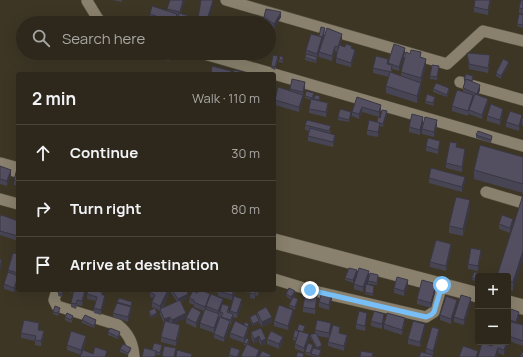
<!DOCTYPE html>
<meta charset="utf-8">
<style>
body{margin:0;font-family:Manrope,sans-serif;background:#363025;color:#f1f3f6}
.controls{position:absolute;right:12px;bottom:12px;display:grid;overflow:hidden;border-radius:4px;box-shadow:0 4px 16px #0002}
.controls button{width:36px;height:36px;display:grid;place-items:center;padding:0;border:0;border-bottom:1px solid #49443b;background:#2e281c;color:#f1f3f6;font:20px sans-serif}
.stop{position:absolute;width:12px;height:12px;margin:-9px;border:3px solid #78bff7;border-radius:50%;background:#fff}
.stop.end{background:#78bff7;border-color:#fff;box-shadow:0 1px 4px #0008}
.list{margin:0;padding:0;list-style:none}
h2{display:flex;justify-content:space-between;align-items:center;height:52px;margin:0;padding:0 16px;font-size:17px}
h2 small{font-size:13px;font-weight:400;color:#a7a6a3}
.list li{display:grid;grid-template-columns:26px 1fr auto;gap:12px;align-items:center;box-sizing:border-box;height:56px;padding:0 16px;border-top:1px solid #49443b}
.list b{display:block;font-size:15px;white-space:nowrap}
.list em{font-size:13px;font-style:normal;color:#a7a6a3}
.icon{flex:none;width:22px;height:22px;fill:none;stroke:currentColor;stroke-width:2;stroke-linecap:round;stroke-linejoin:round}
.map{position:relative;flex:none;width:523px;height:357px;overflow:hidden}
.search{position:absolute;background:#2e281c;box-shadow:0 4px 16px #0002;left:16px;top:16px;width:260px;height:44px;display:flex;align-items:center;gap:10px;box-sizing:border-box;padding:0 14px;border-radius:22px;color:#a7a6a3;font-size:15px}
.panel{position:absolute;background:#2e281c;box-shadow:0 4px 16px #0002;left:16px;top:72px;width:260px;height:220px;border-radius:4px}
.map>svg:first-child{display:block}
</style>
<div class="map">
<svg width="523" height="357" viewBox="0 0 523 357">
<rect width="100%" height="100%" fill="#3d3625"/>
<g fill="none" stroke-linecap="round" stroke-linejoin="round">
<defs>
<g id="street">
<path d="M226,0L447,64L483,31L523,41"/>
<path d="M87,1L98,19L103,23"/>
<path d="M201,53L523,146"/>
<path d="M460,82L523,100"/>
<path d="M486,192L523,203"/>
<path d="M0,199L18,204"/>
<path d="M274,279L310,290L426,317L434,312L442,285"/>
<path d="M57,290L54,300L57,306L118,325C129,334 133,343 134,357"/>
</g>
<g id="secondary">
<path d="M0,165L18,170"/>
<path d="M274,241L478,295"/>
<path d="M508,303L523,307"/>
</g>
</defs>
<use href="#street" stroke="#5a5545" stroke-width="12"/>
<use href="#secondary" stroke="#5a5545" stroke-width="16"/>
<use href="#street" stroke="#89816d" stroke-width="11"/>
<use href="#secondary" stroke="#89816d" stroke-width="15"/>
</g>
<g fill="#474453">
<path d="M112,0H122V2Z"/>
<path d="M185,0L181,13L189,21L188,23H177L178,16H177V18L175,23H162L156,21V23H148L150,18V14L167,11V9Z"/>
<path d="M491,0L488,15L474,12V7Z"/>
<path d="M523,0V14L519,13V8Z"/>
<path d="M523,15V28L517,26V24Z"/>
<path d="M264,17H281L274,29L269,25V23H266L264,22Z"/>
<path d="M325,31L322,42L342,39L340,46L352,49L355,55L351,67L336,63V58L337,52L335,51L332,61L319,57V54L316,63L305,60V57L306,54V50Z"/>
<path d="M140,53H171L169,61L140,54Z"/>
<path d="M246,53H253L252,57L246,56Z"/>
<path d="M405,53L399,71L392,69V73L401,76V72L421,57L426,66L421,85V90L417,103L386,93V86L389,77L373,73V68L388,64V63Z"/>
<path d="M467,53L490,60L488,73L469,69Z"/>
<path d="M278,59L275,70L271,68V66Z"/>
<path d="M279,59L283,60V63L279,62Z"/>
<path d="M509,65L501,79L496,76V73Z"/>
<path d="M439,68L437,80L430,79V76Z"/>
<path d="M473,78L472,82L480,90L478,95L488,104L482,119L469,114V112L468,116L452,111V106L463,92V88L465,82H464V79Z"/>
<path d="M305,87L303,97V99L299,112L275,105V100L290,91V89Z"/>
<path d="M433,89L449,91L447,97L433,92Z"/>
<path d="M315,95L320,99L319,101L328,108L326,117L309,113V109L311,100L305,98V96H314L313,99L314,100Z"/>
<path d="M357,97L381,109L379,117L362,112L359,119L352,116V112Z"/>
<path d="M435,99L433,106L425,103V101Z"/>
<path d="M351,114L349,122L338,120V117Z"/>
<path d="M387,114L383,127L380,126L378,137L367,135V130L377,122L380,118Z"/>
<path d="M503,114L500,125L487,121V116Z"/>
<path d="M522,115L519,131L506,127V122Z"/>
<path d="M523,117V126L522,125V120Z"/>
<path d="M423,122L420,135L409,132V127Z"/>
<path d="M305,125L331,130L330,133L335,139L333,147L308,141V136L309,131L305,130Z"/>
<path d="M437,125L434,137L422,134V129Z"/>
<path d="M476,135L492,138L491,143L476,138Z"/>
<path d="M426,146H440L438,154L426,151Z"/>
<path d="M457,147L465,154L462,172L446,168V163Z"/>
<path d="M523,157V193L474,179V170Z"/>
<path d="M0,166L11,175L7,186L0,184Z"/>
<path d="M18,169V186L14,185V180Z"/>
<path d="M429,178L465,182L462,192L429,183Z"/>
<path d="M523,195L513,291L508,290V276Z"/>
<path d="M470,208L463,236L449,233V226Z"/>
<path d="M0,217L18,221V217V241L0,235Z"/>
<path d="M499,224H513L510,233L499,229Z"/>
<path d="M451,249L446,271L430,267V262Z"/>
<path d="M18,254V281L14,292L4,289V284L8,274V270Z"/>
<path d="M481,255L478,271L468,269V264Z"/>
<path d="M474,272L484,275V276H478V282L472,280V278Z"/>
<path d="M357,273L353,283L345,280V278Z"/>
<path d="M369,276L363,292L354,289V284Z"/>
<path d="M378,277L377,285L368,284V281Z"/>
<path d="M408,285L404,296L394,293V288Z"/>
<path d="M374,288L373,296L365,294V292Z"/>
<path d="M436,289L431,308L417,304V299Z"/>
<path d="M59,290H73L72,293L63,290L62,297L58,296Z"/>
<path d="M74,290H86L82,306L77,305L76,309L71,307V303Z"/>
<path d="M89,290L101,292L102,295L105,300L101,315L94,313V308L96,301L87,299V294Z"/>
<path d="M169,290V294L162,309L177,302L171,293V290H188V298L181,302L174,324L180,330L176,346L161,342V337L164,323L160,314V311L155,308L157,316L151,318L149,314V311L154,308L152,307V302L153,298L150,297V292Z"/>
<path d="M214,290H218V293L214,292Z"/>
<path d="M235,290V293L232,300L218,296V291Z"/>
<path d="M244,290H259L258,296L255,295V299L250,298V293L244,292Z"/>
<path d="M197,293L210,297L223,304L229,311L228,313H230V311L242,304L237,318L233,317V319L231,325L230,324V326L224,342L214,338V333L200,328V323L204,311L194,307V305L189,303V298Z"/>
<path d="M286,294H295L291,300L286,296Z"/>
<path d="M119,298L132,305L131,308V312L128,322L113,317V313Z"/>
<path d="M332,298L329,310L319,307V302Z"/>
<path d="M298,301L295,310L289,307V305Z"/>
<path d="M317,301L315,314L303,312V307Z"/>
<path d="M471,303L464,325L454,322V317Z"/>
<path d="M457,304L451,324L440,320V315Z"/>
<path d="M508,308L519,317L517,324L523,325V346L509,341L504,355L498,353L497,357H478L508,342Z"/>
<path d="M60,311L58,316L53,314V312Z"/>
<path d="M257,312L272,322L262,327L259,322V323L253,326L250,320V317L257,316Z"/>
<path d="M293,315L288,330L274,326V321Z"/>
<path d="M201,316L196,328L186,323V318Z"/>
<path d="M65,317L73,319L71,323L65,320Z"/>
<path d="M367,317L365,331L356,329V324Z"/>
<path d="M384,319L382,329L371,326V321Z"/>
<path d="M82,320L96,323L94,328L82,323Z"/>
<path d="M405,323L402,335L384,329V324Z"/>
<path d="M244,325L249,326L248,329V332L244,343L230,338V333Z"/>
<path d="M39,328V330L44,336L41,346L35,345V341L21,338V333Z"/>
<path d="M261,328L266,344L261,346L259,341L254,344L251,337V332Z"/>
<path d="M305,328L303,332L309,339L304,352L295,349V344L296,341L293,340V337L297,330Z"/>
<path d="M331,328L329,338L318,336L322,348L319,349L321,352L319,357L311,356V354L316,348L310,337V335L315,333V330Z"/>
<path d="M425,329L420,347L408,344V339Z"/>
<path d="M108,332L120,335L118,339L108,335Z"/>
<path d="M340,332V333L347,340L344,351L328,346V342Z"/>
<path d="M439,334L433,355V357L426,353V348Z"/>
<path d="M267,339L283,341L279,349L267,344Z"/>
<path d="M86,341L83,350L93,354L107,357L81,355L67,350V345Z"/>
<path d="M249,342L248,345L259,355L258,357H241L246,346L244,345V343Z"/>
<path d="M313,347L310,356L305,354V352Z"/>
<path d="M162,348L160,355H156V357H142L152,350Z"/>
<path d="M120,349L131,350L128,355L120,352Z"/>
<path d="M240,352L238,357H229V355Z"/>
</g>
<g fill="#3a3744">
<path d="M183,0H185L180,17V12Z"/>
<path d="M213,0V5L208,23H207V20Z"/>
<path d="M490,0H491L488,15V10Z"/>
<path d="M281,12V17L274,29V24Z"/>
<path d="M177,14V18L175,23H174Z"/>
<path d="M325,28L322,42L319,52L317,59V54Z"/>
<path d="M342,34V39L338,52V47Z"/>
<path d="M335,46V51L332,61V56Z"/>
<path d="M405,48V53L399,71V67Z"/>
<path d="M355,50V55L351,67V63Z"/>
<path d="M169,53H171L169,61Z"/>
<path d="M426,59V66L421,85V78Z"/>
<path d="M509,62V65L501,79V76Z"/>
<path d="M305,82V87L303,97V92Z"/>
<path d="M421,83V90L417,103V96Z"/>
<path d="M480,85V90L477,99V94Z"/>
<path d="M303,95V99L299,112V107Z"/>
<path d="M473,95V100L469,110L468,116V111Z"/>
<path d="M488,99V104L482,119V115Z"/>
<path d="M328,103V108L326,117V112Z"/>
<path d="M381,105V109L379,117V112Z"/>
<path d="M362,107V112L359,119V114Z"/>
<path d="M503,109V114L500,125V120Z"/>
<path d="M387,111V114L383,127V124Z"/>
<path d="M522,115V120L519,131V126Z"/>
<path d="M423,117V122L420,135V130Z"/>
<path d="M437,120V125L434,137V132Z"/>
<path d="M380,123V127L378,137V132Z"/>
<path d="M335,135V139L333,147V142Z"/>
<path d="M440,141V146L438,154V150Z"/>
<path d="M465,149V154L462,172V167Z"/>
<path d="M11,170V175L7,186V181Z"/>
<path d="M465,177V182L462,192V187Z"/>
<path d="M470,200V208L463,236V229Z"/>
<path d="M513,219V224L510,233V228Z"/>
<path d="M451,244V249L446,271V266Z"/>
<path d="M481,250V255L478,271V266Z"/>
<path d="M523,251V260L513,291V282Z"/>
<path d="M2,260V265L0,271V266Z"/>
<path d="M357,270V273L353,283V280Z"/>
<path d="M369,271V276L363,292V287Z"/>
<path d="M18,276V281L14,292V288Z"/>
<path d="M408,280V285L404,296V291Z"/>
<path d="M436,284V289L431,308V303Z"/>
<path d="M85,290H86L82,306V301Z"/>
<path d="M168,290L169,294L160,311V306Z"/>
<path d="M234,290H235V293L232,300V295Z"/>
<path d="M295,291V294L291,300V297Z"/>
<path d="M332,293V298L329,310V305Z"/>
<path d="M188,294V298L178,303V299Z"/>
<path d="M210,294V299L205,312V307Z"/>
<path d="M105,295V300L101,315V310Z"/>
<path d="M317,296V301L315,314V309Z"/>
<path d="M471,298V303L464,325V320Z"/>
<path d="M223,299V304L218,316V311Z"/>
<path d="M242,299V304L237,318V313Z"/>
<path d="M298,299V301L295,310V307Z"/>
<path d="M457,300V304L451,324V319Z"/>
<path d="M132,302L131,312L128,322V317Z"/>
<path d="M293,310V315L288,330V326Z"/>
<path d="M201,312V316L196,328V323Z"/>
<path d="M519,312V317L516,327V322Z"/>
<path d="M157,313V316L151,318V316Z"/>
<path d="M186,313V318L172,325V320Z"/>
<path d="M367,313V317L365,331V326Z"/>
<path d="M219,314V319L214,333V328Z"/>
<path d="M233,314V319L231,325V320Z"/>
<path d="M384,314V319L382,329V324Z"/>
<path d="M170,317V321L164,324V319Z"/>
<path d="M272,317V322L262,327V322Z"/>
<path d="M405,318V323L402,335V330Z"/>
<path d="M230,321V326L224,342V338Z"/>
<path d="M259,321V323L253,326V324Z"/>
<path d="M331,323V328L329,338V333Z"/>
<path d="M249,324L248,332L244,343V338Z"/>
<path d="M425,324V329L420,347V342Z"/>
<path d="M180,325V330L176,346V341Z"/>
<path d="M439,329V334L433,355V351Z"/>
<path d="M44,331V336L41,346V341Z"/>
<path d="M309,334V339L304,352V348Z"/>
<path d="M347,335V340L344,351V346Z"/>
<path d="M86,336V341L81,355V350Z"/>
<path d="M259,336V341L254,344V339Z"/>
<path d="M509,336V341L504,355V350L507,342H508Z"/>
<path d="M283,337V341L279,349V344Z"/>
<path d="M266,339V344L261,346V341Z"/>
<path d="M322,345V348L317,351V348Z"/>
<path d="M498,348V353L497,357H495Z"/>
<path d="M259,350V355L258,357H256Z"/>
</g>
<g fill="#534f61" stroke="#3a3744">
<path d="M170,0H183L180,12L167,9Z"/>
<path d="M201,0H213L207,20L198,19Z"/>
<path d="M475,0H490L488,10L474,7Z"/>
<path d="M521,0H523V9L519,8Z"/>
<path d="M152,6L177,14L174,22L150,14Z"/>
<path d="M266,9L281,12L274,24L264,17Z"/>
<path d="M179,13L189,16L187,23H177Z"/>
<path d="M519,14L523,15V25L517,24Z"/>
<path d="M150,18L156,19L155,23H148Z"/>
<path d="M191,19L212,22L211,23H190Z"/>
<path d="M44,21L51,23H44Z"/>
<path d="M321,27L325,28L322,39V37L319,36Z"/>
<path d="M327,28L342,34L338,47L335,46L332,56L319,52Z"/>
<path d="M311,34L322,37L317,54L306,50Z"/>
<path d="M346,44L352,46L351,48L355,50L351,63L336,58L339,45L345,47Z"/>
<path d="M394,44L405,48L399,67L388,63Z"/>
<path d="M411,50L421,52L420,57L426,59L421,78L401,72L406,52L410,54Z"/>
<path d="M156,53H169V56Z"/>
<path d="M246,53H253L252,55Z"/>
<path d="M467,53L490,55L488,68L469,64Z"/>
<path d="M306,54L317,57L316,61L305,57Z"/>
<path d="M273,55L278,56L275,67L271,66Z"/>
<path d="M280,56L283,57V61L279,59Z"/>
<path d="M376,56L388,59L387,64L392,65L391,72L373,68Z"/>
<path d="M503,59L509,62L501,76L496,73Z"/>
<path d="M432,65L439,66L437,77L430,76Z"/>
<path d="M212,66L231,71V74H211Z"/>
<path d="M234,70L247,73L246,74H233Z"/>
<path d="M390,72L421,83L417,96L386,86Z"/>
<path d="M466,74L473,76L472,81L466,79V80L464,79Z"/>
<path d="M292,79L305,82L303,92L290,89Z"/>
<path d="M466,79L480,85L477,94L463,88Z"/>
<path d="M436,83L449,88L447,95L433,89Z"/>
<path d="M278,87L303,95L299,107L275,100Z"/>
<path d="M457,90L473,95L468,111L452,106Z"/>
<path d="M306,91L314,93L312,98L305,96Z"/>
<path d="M427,94L435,97L433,103L425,101Z"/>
<path d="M475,94L488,99L482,115L469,110Z"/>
<path d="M315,95L320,96L319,100L314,99Z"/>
<path d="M357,97L381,105L379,112L362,107L359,114L352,112Z"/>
<path d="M311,99L328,103L326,112L309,109Z"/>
<path d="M491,104L503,109L500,120L487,116Z"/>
<path d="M340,109L351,112L349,120L338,117Z"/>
<path d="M382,110L387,111L383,124L377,122L378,117L380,118Z"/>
<path d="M510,111L522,115L519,126L506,122Z"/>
<path d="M412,114L423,117L420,130L409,127Z"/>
<path d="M425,117L437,120L434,132L422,129Z"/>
<path d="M307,120L331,126L329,131L305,125Z"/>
<path d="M369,120L380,123L378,132L367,130Z"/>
<path d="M310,128L335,135L333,142L308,136Z"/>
<path d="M478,131L492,136L491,140L476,135Z"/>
<path d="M428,138L440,141L438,150L426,146Z"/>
<path d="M450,142L457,143L456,147L465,149L462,167L446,163Z"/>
<path d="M480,145L523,157V184L474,170Z"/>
<path d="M0,166L11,170L7,181L0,179Z"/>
<path d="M431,168L465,177L462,187L429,178Z"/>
<path d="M17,169H18V181L14,180Z"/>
<path d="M523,195V251L513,282L508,281V276H497Z"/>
<path d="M456,197L470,200L463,229L449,226Z"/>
<path d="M1,215L18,221V236L0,231V217Z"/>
<path d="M502,215L513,219L510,228L499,224Z"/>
<path d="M436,240L451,244L446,266L430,262Z"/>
<path d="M471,248L481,250L478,266L468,264Z"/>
<path d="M13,253L18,254V273L8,270Z"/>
<path d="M0,259L2,260L0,266Z"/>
<path d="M349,268L357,270L353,280L345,278Z"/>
<path d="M359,268L369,271L363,287L354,284Z"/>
<path d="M8,272L18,276L14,288L4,284Z"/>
<path d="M474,272L484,275V276H478V280L472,278Z"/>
<path d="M370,273L378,275L377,283L368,281Z"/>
<path d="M397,277L408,280L404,291L394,288Z"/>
<path d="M422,280L436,284L431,303L417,299Z"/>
<path d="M366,284L374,286L373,294L365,292Z"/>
<path d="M289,288L295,291L291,297L286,294Z"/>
<path d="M59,290H63L62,294L58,293Z"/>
<path d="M74,290H85L82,301L77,300L76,304L71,303Z"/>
<path d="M89,290L102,292V295H105L101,310L94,308L97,297L87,294Z"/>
<path d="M91,290H101V292Z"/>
<path d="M150,290H168L160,306L152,302L155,295L150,292Z"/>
<path d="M172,290H186L188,294L178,299Z"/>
<path d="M199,290H201L210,294L205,307L194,302V300L189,298L193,291L197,293Z"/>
<path d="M219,290H234L232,295L218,291Z"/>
<path d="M250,290H258V291L255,290V294L250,293Z"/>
<path d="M322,291L332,293L329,305L319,302Z"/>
<path d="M211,294L223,299L218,311L206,306Z"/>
<path d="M305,294L317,296L315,309L303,307Z"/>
<path d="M461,295L471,298L464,320L454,317Z"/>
<path d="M234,296L242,299L237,313L230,311Z"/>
<path d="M446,296L457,300L451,319L440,315Z"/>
<path d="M293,297L298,299L295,307L289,305Z"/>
<path d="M119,298L132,302L131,306L117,302Z"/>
<path d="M180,300L186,313L172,320L170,317L164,319L160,309Z"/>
<path d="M117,303L131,307L128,317L113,313Z"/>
<path d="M222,304L229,306L227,312L233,314L231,320L221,317L223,313L220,312Z"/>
<path d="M279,305L293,310L288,326L274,321Z"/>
<path d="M55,306L60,308L58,313L53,312Z"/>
<path d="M192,307L201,312L196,323L186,318Z"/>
<path d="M266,307L272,317L262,322L257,312Z"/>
<path d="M155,308L157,313L151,316L149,311Z"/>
<path d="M508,308L519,312L516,322L508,319Z"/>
<path d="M205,309L219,314L214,328L200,323Z"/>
<path d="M359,311L367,313L365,326L356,324Z"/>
<path d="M374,311L384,314L382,324L371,321Z"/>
<path d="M67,313L73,316L71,320L65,317Z"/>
<path d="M387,313L405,318L402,330L384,324Z"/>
<path d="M256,314L259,321L253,324L250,317Z"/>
<path d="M85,315L96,320L94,326L82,320Z"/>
<path d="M220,317L230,321L224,338L214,334Z"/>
<path d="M24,320L39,323L38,330L44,331L41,341L35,340L36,336L21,333Z"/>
<path d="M317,320L331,323L329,333L315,330Z"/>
<path d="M165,321L180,325L176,341L161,337Z"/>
<path d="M235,321L248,327L244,338L230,333Z"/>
<path d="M413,321L425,324L420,342L408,339Z"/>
<path d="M508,321L523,325V341L509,336L508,339Z"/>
<path d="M245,322L249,324L248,327L244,325Z"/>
<path d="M299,324L305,326L303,332L297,330Z"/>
<path d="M333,325L340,327L339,333L347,335L344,346L328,342Z"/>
<path d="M432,327L439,329L433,351L426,348Z"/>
<path d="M110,328L120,332L118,337L108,332Z"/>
<path d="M261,328L266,339L261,341L259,336L254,339L251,332Z"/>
<path d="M295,330L299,332L297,338L293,337Z"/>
<path d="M71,331L86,336L81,350L67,345Z"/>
<path d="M271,331L283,337L279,344L267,339Z"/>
<path d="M299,331L309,334L304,348L295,344Z"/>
<path d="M316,333L322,345L317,348L310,335Z"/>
<path d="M246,338L249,339L247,344L244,343Z"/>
<path d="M493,342H507L504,350L498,348L495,357H478L482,343L492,346Z"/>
<path d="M154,343L162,345L160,353L152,350Z"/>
<path d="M308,343L313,345L310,353L305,352Z"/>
<path d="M123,344L131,348L128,353L120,349Z"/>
<path d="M247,344L259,350L256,357H243L241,356Z"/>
<path d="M164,346L176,348L174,357H165L162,356Z"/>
<path d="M463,346L478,351L476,357H459Z"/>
<path d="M95,347L107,351L105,357H80L83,350L93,354Z"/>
<path d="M231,347L240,350L237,357L229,355Z"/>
<path d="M144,348L156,351L155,357H142Z"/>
<path d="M313,348L321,350L319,356L311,354Z"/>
<path d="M177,350L192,354L191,357H176Z"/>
<path d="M262,351L271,355L269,357H259Z"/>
<path d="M361,351L373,353L372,357H360Z"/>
<path d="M298,352L304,354L303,357H296Z"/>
<path d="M421,352L433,355L432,357H419Z"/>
<path d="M522,352H523V357H520Z"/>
</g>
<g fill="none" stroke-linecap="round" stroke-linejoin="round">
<path stroke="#78bff7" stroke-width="5" d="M310,290L426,317L431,315L434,312L442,285"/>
</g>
</svg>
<div class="controls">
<button>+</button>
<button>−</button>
</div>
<div class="stop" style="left:442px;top:285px"></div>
<div class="stop end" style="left:310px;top:290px"></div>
<div class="search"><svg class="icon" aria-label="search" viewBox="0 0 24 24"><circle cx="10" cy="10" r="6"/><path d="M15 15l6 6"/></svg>Search here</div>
<section class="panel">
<h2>2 min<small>Walk · 110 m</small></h2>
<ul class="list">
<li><svg class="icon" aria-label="ahead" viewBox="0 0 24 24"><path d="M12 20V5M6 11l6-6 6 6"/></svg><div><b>Continue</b></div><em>30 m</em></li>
<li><svg class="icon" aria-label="right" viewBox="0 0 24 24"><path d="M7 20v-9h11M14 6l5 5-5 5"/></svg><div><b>Turn right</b></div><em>80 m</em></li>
<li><svg class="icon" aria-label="arrive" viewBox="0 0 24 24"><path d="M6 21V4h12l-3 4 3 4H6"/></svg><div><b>Arrive at destination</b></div></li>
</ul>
</section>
</div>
